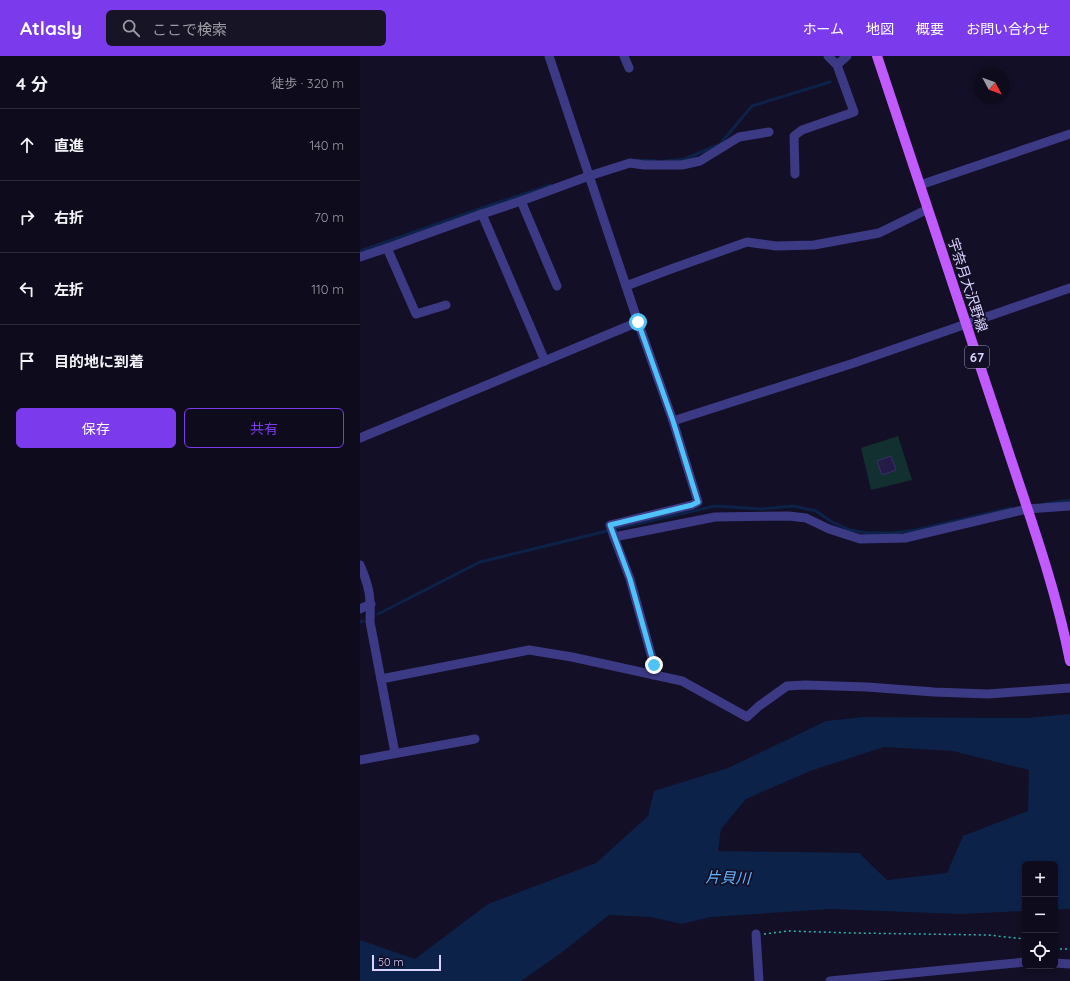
<!DOCTYPE html>
<html lang="ja">
<meta charset="utf-8">
<style>
body{margin:0;font-family:Quicksand,"Noto Sans JP",sans-serif;background:#171425;color:#f1f3f6}
.controls{position:absolute;right:12px;bottom:12px;display:grid;overflow:hidden;border-radius:6px;box-shadow:0 2px 6px #0003}
.controls button{width:36px;height:36px;display:grid;place-items:center;padding:0;border:0;border-bottom:1px solid #2e2b3b;background:#0e0b1c;color:#f1f3f6;font:20px sans-serif}
.compass{position:absolute;left:614px;top:12px;width:36px;height:36px;border-radius:50%;background:#0e0b1c;box-shadow:0 2px 6px #0003;rotate:131deg}
.scale{position:absolute;left:12px;bottom:10px;width:69px;box-sizing:border-box;padding-left:4px;border:2px solid #d9d4ff;border-top:0;font-size:11px;line-height:14px;white-space:nowrap;color:#d9d4ff;-webkit-text-stroke:3px #130f26;paint-order:stroke}
.stop{position:absolute;width:12px;height:12px;margin:-9px;border:3px solid #4fc3f7;border-radius:50%;background:#fff}
.stop.end{background:#4fc3f7;border-color:#fff;box-shadow:0 1px 4px #0008}
.list{margin:0;padding:0;list-style:none}
h2{display:flex;justify-content:space-between;align-items:center;height:52px;margin:0;padding:0 16px;font-size:17px}
h2 small{font-size:13px;font-weight:400;color:#9b9ba3}
.list li{display:grid;grid-template-columns:26px 1fr auto;gap:12px;align-items:center;box-sizing:border-box;height:72px;padding:0 16px;border-top:1px solid #2e2b3b}
.list b{display:block;font-size:15px;white-space:nowrap}
.list em{font-size:13px;font-style:normal;color:#9b9ba3}
.actions{display:flex;gap:8px;padding:12px 16px}
.actions a{flex:1;padding:9px 0;border:1px solid #7c3aed;border-radius:6px;text-align:center;font-size:14px;color:#7c3aed}
.actions .main{background:#7c3aed;color:#fff}
.icon{flex:none;width:22px;height:22px;fill:none;stroke:currentColor;stroke-width:2;stroke-linecap:round;stroke-linejoin:round}
.map{position:relative;flex:none;width:710px;height:925px;overflow:hidden}
header{display:flex;align-items:center;gap:24px;box-sizing:border-box;height:56px;padding:0 20px;background:#7c3aed;color:#fff}
header strong{font-size:19px}
nav{display:flex;gap:22px;margin-inline-start:auto;font-size:14px}
.search{width:280px;height:36px;background:#171425;display:flex;align-items:center;gap:10px;box-sizing:border-box;padding:0 14px;border-radius:6px;color:#9b9ba3;font-size:15px}
main{display:flex}
aside{flex:1;background:#0e0b1c}
.map>svg:first-child{display:block}
</style>
<header>
<strong>Atlasly</strong>
<div class="search"><svg class="icon" aria-label="search" viewBox="0 0 24 24"><circle cx="10" cy="10" r="6"/><path d="M15 15l6 6"/></svg>ここで検索</div>
<nav><a>ホーム</a><a>地図</a><a>概要</a><a>お問い合わせ</a></nav>
</header>
<main>
<aside>
<h2>4 分<small>徒歩 · 320 m</small></h2>
<ul class="list">
<li><svg class="icon" aria-label="ahead" viewBox="0 0 24 24"><path d="M12 20V5M6 11l6-6 6 6"/></svg><div><b>直進</b></div><em>140 m</em></li>
<li><svg class="icon" aria-label="right" viewBox="0 0 24 24"><path d="M7 20v-9h11M14 6l5 5-5 5"/></svg><div><b>右折</b></div><em>70 m</em></li>
<li><svg class="icon" aria-label="left" viewBox="0 0 24 24"><path d="M17 20v-9H6M10 6l-5 5 5 5"/></svg><div><b>左折</b></div><em>110 m</em></li>
<li><svg class="icon" aria-label="arrive" viewBox="0 0 24 24"><path d="M6 21V4h12l-3 4 3 4H6"/></svg><div><b>目的地に到着</b></div></li>
</ul>
<div class="actions"><a class="main">保存</a><a>共有</a></div>
</aside>
<div class="map">
<svg width="710" height="925" viewBox="0 0 710 925">
<rect width="100%" height="100%" fill="#130f26"/>
<path fill="#12302f" d="M538,380L552,424L511,434L501,392Z"/>
<path fill="#0c2248" fill-rule="evenodd" d="M710,658V853L695,854V808H665V855L600,858L470,853L350,861L322,868L290,861L249,859L201,897L161,925H0V884L55,903L128,848L236,807L288,760L294,735L368,712L466,665L504,661L666,662ZM524,691L593,695L669,714L668,755L603,780L587,817L527,824L499,797L358,795L361,773L386,743L450,715Z"/>
<g fill="none" stroke-linecap="round" stroke-linejoin="round">
<g stroke="#0c2248" stroke-width="3">
<path d="M278,104L296,105"/>
<path d="M306,105L325,103L360,88L392,50L470,26"/>
<path d="M0,195L128,150L191,129"/>
<path d="M684,448L710,444"/>
<path d="M255,473L355,450L402,453L433,450L456,455L472,466L490,474L507,477H533L556,474L651,452"/>
<path d="M18,558L120,506L247,475"/>
<path d="M0,566L3,565"/>
</g>
</g>
<path fill="#241b47" stroke="#3b2d73" d="M531,400L536,414L522,419L517,405Z"/>
<g fill="none" stroke-linecap="round" stroke-linejoin="round">
<g stroke="#2fb8b0" stroke-width="1.5" stroke-dasharray="2 3" stroke-linecap="butt">
<path d="M404,878L428,875L492,877L628,879L665,883"/>
<path d="M695,893H710"/>
</g>
<g stroke="#3d3a85" stroke-width="9">
<path d="M189,0L278,266L313,365L338,446L332,449L250,469L254,481"/>
<path d="M264,0L269,12"/>
<path d="M468,0L477,9L487,0"/>
<path d="M435,118L434,80L442,74L494,56L477,9"/>
<path d="M560,129L710,78"/>
<path d="M161,145L122,158L185,305"/>
<path d="M0,201L27,192"/>
<path d="M197,230L161,145L229,120L270,107L284,109H322L340,105L379,81L409,76"/>
<path d="M266,230L311,213L387,186L416,190L454,189L519,177L568,153"/>
<path d="M86,249L56,258L27,192L122,158"/>
<path d="M313,365L494,307L710,232"/>
<path d="M0,382L278,266"/>
<path d="M0,509C10,532 11,542 10,566L35,697"/>
<path d="M0,553L11,548"/>
<path d="M293,619L294,609L270,523L254,481L355,461L429,460L446,462L469,473L500,483L545,482L667,453L710,450"/>
<path d="M21,623L169,594L212,601L322,625L387,661L399,650L427,630L445,629L507,631L574,636L628,638L710,632"/>
<path d="M0,704L115,683"/>
<path d="M396,878L399,925"/>
<path d="M695,907L710,908"/>
<path d="M470,925L665,906"/>
</g>
<path stroke="#c25bff" stroke-width="10" d="M517,0C559,126 601,252 643,379C667,453 695,528 710,605"/>
</g>
<g fill="none" stroke-linecap="round" stroke-linejoin="round">
<path stroke="#4fc3f7" stroke-width="5" d="M278,266L313,365L338,446L332,449L250,469L270,523L294,609"/>
</g>
<g text-anchor="middle" stroke-width="3.5" stroke-linejoin="round" paint-order="stroke">
<rect fill="#130f26" stroke="#9e99be" stroke-width="1" x="605" y="290" width="24" height="22" rx="3"/>
<g font-size="13" font-weight="bold" fill="#d9d4ff">
<text x="617" y="306">67</text>
</g>
<g font-size="14" fill="#d9d4ff" stroke="#130f26">
<text transform="translate(608 229) rotate(72)" y="5">宇奈月大沢野線</text>
</g>
<g font-size="15" font-style="italic" fill="#62b6ff" stroke="#130f26">
<text transform="translate(368 822) rotate(2)" y="5">片貝川</text>
</g>
</g>
</svg>
<div class="controls">
<button>+</button>
<button>−</button>
<button><svg class="icon" aria-label="locate" viewBox="0 0 24 24"><circle cx="12" cy="12" r="6"/><path d="M12 2v4M12 18v4M2 12h4M18 12h4"/></svg></button>
</div>
<svg class="compass" viewBox="-18 -18 36 36"><path d="M0-13l5 13h-10z" fill="#e53935"/><path d="M0 13l5-13h-10z" fill="#9b9ba3"/></svg>
<div class="scale">50 m</div>
<div class="stop" style="left:278px;top:266px"></div>
<div class="stop end" style="left:294px;top:609px"></div>
</div>
</main>
